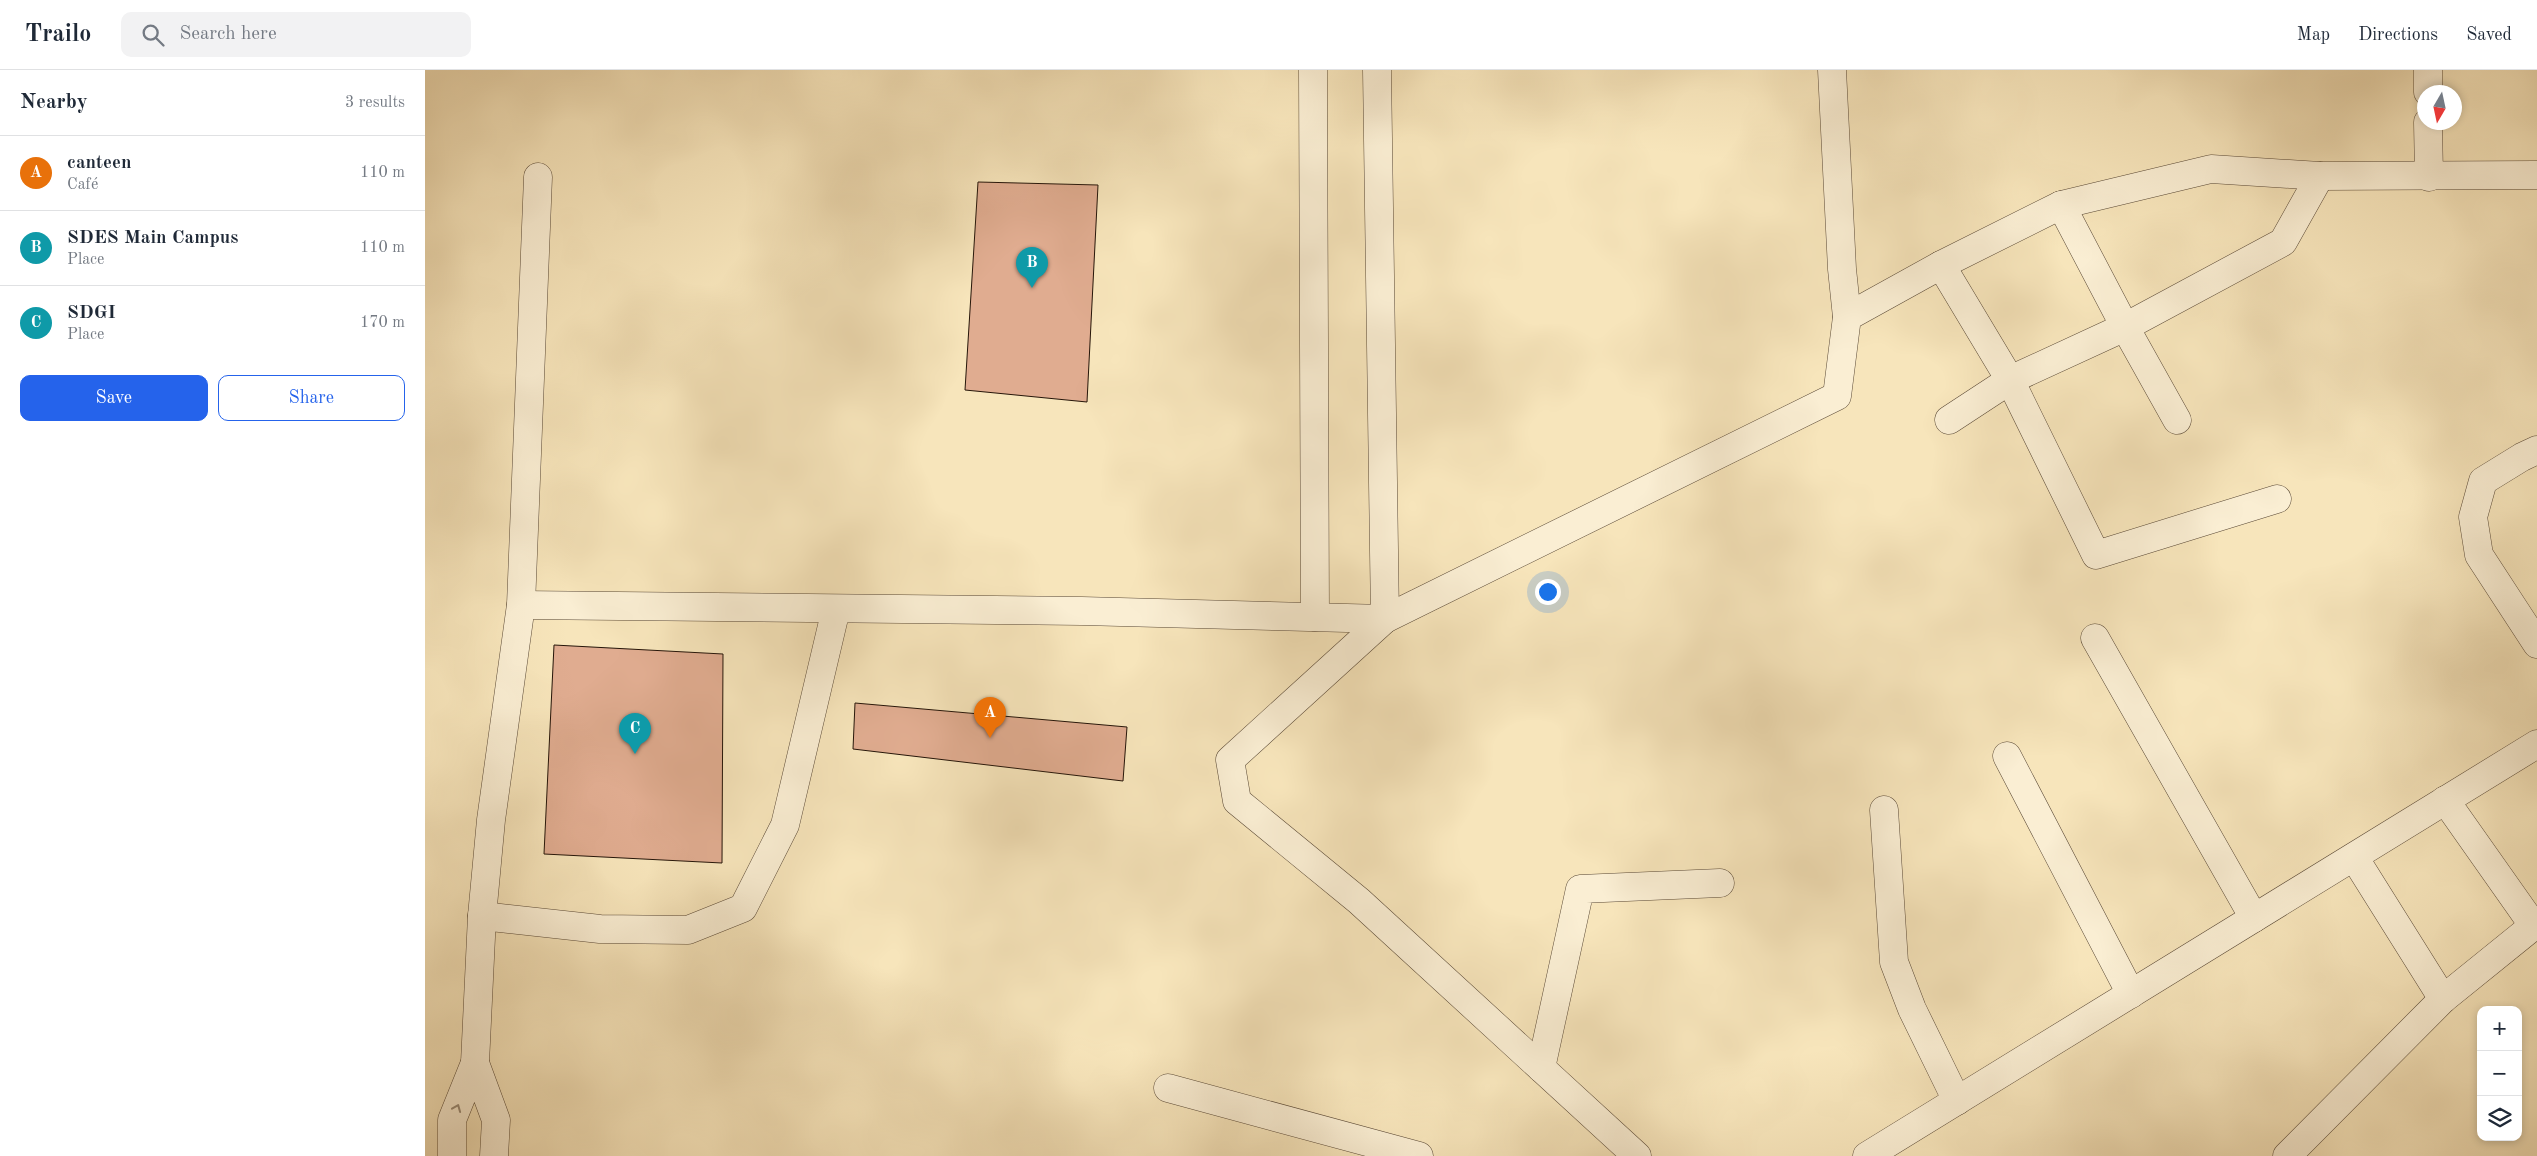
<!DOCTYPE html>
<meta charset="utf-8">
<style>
body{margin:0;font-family:"Old Standard TT",serif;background:#f2f2f3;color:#1f2937}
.controls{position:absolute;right:15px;bottom:15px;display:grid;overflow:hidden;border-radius:10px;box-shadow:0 2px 8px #0003}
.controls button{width:45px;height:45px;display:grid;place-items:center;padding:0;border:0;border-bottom:1px solid #e0e1e3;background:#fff;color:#1f2937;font:25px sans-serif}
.compass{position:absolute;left:1992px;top:15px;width:45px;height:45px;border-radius:50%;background:#fff;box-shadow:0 2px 8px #0003;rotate:189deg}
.you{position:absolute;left:1122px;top:521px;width:18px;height:18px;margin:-12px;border:4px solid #fff;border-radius:50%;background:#1a73e8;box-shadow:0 0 0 8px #1a73e833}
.badge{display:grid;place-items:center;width:32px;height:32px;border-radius:50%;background:#2563eb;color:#fff;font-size:16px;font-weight:700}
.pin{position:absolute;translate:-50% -41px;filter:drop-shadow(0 1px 2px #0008)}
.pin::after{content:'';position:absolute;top:26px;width:18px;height:15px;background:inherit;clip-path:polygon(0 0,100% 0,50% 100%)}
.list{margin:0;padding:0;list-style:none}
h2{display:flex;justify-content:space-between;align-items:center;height:65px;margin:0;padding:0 20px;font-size:21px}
h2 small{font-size:16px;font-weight:400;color:#747a83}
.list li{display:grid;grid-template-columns:32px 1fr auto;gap:15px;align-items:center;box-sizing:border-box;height:75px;padding:0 20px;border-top:1px solid #e0e1e3}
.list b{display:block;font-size:19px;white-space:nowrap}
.list p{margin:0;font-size:16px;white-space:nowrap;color:#747a83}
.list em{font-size:16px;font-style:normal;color:#747a83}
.actions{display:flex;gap:10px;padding:15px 20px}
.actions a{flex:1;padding:11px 0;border:1px solid #2563eb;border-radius:10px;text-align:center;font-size:18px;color:#2563eb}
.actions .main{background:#2563eb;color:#fff}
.icon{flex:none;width:28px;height:28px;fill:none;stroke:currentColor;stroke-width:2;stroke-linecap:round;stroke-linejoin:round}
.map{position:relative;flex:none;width:2112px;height:1086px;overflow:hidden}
header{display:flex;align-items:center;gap:30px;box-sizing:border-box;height:70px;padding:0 25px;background:#fff;border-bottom:1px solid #e0e1e3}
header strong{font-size:24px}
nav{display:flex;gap:28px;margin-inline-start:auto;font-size:18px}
.search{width:350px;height:45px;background:#f2f2f3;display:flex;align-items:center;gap:12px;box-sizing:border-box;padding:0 18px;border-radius:10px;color:#747a83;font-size:19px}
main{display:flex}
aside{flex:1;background:#fff}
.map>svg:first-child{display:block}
</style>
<header>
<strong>Trailo</strong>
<div class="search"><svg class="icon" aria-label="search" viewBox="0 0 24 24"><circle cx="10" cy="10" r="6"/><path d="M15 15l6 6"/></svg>Search here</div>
<nav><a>Map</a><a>Directions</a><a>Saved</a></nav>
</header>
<main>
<aside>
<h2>Nearby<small>3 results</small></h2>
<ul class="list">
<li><span class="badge" style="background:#e8710a">A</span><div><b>canteen</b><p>Café</p></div><em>110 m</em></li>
<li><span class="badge" style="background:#0f9aa8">B</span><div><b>SDES Main Campus</b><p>Place</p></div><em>110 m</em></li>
<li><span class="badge" style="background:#0f9aa8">C</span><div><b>SDGI</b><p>Place</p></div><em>170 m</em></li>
</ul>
<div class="actions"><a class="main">Save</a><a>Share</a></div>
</aside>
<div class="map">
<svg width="2112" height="1086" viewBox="0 0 2112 1086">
<rect width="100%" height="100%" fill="#f7e5bb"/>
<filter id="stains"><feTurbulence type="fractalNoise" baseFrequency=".004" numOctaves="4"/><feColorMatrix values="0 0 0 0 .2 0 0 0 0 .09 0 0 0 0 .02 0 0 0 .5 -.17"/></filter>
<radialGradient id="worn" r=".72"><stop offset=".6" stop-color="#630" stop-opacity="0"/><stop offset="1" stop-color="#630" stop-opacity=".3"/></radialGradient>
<g fill="#e0ac90" stroke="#251509">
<path d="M553,112L673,115L662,332L540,320Z"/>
<path d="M129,575L298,584L297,793L119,784Z"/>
<path d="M430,633L702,657L698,711L428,679Z"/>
</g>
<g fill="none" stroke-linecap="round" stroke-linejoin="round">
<defs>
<g id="minor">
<path d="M888,0L890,547"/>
<path d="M952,0L960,549L805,690L812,731L934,831L1212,1086"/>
<path d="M1407,0L1417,199L1422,247"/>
<path d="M2003,0V22"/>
<path d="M2003,52L2004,107"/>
<path d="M1516,195L1585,310L1671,485L1852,429"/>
<path d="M1524,350L1585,310L1700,257L1636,135"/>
<path d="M1752,350L1700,257L1858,172L1895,106"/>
<path d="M2112,380L2097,387L2058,411L2048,447L2054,485L2112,574"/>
<path d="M96,535L657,541L960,549L1412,326L1422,247L1516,195L1636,135L1786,99L1895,106L2112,105"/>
<path d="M1670,568L1829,848"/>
<path d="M1582,686L1706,924"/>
<path d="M2020,730L2108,855"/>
<path d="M1459,740L1469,892L1487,939L1532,1031"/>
<path d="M1929,787L2018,929"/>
<path d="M57,846L175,859L263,860L318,838L360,755L411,539"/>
<path d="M50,993L57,846L66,750L96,535L113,107"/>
<path d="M1116,998L1155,819L1295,813"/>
<path d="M743,1018L994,1086"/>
<path d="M27,1086V1050L50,993L71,1050L69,1086"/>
<path d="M1442,1086L2112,674"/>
<path d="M1862,1086L2018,929L2112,853"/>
</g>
</defs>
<use href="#minor" stroke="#5a4936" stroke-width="29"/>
<use href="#minor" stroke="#faeed3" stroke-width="28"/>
</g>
<defs><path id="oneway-chevron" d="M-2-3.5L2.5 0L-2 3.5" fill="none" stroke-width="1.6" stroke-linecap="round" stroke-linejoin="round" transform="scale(1.25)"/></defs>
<use stroke="#9a8c78" href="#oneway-chevron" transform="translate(32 1038) rotate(-68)"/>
<rect width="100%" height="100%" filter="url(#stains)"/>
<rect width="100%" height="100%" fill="url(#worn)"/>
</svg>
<div class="controls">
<button>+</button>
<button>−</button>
<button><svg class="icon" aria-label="layers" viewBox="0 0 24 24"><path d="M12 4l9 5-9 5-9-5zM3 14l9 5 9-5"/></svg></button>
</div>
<svg class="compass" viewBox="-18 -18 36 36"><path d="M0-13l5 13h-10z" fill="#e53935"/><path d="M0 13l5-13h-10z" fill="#747a83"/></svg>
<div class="you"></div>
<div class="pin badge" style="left:565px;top:668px;background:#e8710a">A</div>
<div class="pin badge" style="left:607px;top:218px;background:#0f9aa8">B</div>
<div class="pin badge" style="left:210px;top:684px;background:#0f9aa8">C</div>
</div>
</main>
